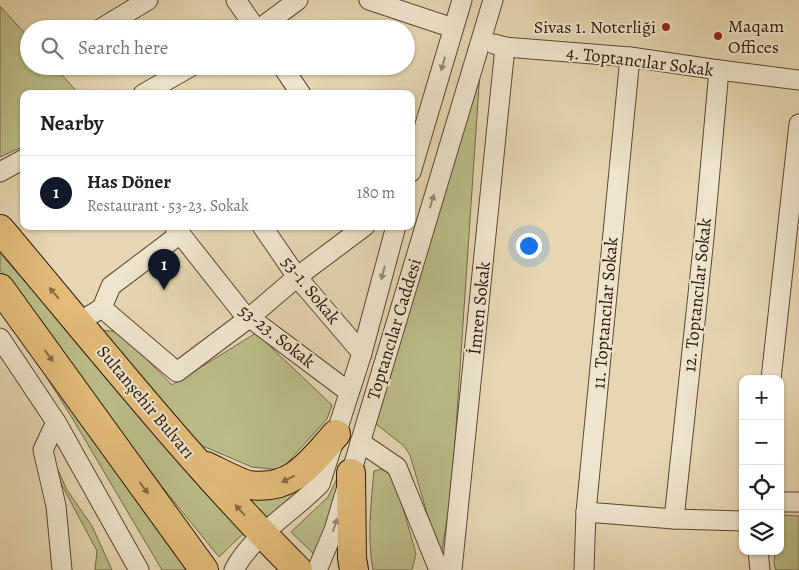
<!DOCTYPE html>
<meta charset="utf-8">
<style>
body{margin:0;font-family:Alegreya,serif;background:#f6f6f6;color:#222}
.controls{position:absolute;right:15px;bottom:15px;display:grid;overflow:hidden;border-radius:10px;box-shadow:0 1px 4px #0004}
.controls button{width:45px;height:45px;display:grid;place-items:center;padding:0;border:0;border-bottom:1px solid #e0e0e0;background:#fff;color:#222;font:25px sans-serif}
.you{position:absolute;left:528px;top:245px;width:18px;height:18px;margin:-12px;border:4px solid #fff;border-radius:50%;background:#1a73e8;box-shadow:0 0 0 8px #1a73e833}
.badge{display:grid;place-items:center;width:32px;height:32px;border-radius:50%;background:#111827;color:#fff;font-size:16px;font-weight:700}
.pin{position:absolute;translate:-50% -41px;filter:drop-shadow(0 1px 2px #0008)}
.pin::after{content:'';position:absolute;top:26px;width:18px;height:15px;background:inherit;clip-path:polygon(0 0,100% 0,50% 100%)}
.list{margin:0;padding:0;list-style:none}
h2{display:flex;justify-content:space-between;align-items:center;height:65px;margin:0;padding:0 20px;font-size:21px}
h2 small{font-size:16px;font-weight:400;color:#767676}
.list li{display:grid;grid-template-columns:32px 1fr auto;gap:15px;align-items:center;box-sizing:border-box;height:75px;padding:0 20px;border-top:1px solid #e0e0e0}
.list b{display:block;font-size:19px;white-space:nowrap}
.list p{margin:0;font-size:16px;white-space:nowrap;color:#767676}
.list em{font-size:16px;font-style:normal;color:#767676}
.icon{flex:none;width:28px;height:28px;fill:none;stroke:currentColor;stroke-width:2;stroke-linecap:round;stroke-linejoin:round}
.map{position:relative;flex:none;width:799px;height:570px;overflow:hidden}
.search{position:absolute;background:#fff;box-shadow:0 1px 4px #0004;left:20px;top:20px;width:395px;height:55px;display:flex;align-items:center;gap:12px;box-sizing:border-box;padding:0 18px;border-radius:28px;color:#767676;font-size:19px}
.panel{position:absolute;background:#fff;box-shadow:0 1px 4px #0004;left:20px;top:90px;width:395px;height:140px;border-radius:10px}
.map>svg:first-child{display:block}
</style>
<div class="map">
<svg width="799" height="570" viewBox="0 0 799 570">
<rect width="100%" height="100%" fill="#e6d7b2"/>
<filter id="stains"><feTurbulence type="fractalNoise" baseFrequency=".004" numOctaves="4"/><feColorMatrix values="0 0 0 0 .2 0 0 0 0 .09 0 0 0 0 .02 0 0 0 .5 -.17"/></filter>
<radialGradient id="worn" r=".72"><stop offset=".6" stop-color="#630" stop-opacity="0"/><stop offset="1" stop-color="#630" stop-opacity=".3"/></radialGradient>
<g fill="#bbbd88" stroke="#736a4a">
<path d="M0,6L29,38V66H54L79,94H24V146L0,157Z"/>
<path d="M480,71L452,487L442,551L436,544L410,455L404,446L376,424L410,299Z"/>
<path d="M0,253L109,378L249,528L219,557L163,488L0,270Z"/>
<path d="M0,302L202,570H162L74,421L36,360L0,312Z"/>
<path d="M101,330L120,332L172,385L256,333L332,405L327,419L281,470L252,467L198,444Z"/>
<path d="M348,456L317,557L291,532L328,497Z"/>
<path d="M381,469L393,474L407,502L403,508L416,554L412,570H373C367,537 371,504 374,471Z"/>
<path d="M58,470L67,490L92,526L112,570H95L97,551L57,476Z"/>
<path d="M316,478L266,520L242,496Z"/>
<path d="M783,515L799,516V570H776L774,564L775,551H780V520Z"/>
</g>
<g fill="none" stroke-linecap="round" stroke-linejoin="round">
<defs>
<g id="minor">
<path d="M236,0L256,29"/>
<path d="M369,0L453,28"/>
<path d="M100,29L148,0"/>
<path d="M259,29L298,0"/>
<path d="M494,44L505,47L630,57L719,70L799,80"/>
<path d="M282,66L301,94"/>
<path d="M143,94L192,66"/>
<path d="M0,172L24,159"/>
<path d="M411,172L462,0"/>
<path d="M174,226L242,312L349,392"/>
<path d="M262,226L297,277L362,353"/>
<path d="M102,308L111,286L180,234"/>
<path d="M79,322L102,308L177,372L249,318L297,277L365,226"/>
<path d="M0,338L56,422L139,570"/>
<path d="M771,379L799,124"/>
<path d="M56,422L43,450L56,506L62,570"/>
<path d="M360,442L397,467L439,570"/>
<path d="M780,502H799"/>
<path d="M586,512L674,519L743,521"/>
<path d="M674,519L704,238L719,70"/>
<path d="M758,551L760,570"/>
<path d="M234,570C252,535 293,512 320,484L362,353L396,226"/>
<path d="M317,570L334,530L493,0"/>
<path d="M452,570L505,47"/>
<path d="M584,570L586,512L630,57"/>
</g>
<g id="highway">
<path d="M0,229C97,344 191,463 298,570"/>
<path d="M0,288L204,570"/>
<path d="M206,466C217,471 239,483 249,485C293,491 310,463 336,434"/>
<path d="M351,473L352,558L354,570"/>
</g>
</defs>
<use href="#minor" stroke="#5a4735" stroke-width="21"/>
<use href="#highway" stroke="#2b170b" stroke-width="30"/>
<use href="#minor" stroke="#efe5cd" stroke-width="19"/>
<use href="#highway" stroke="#e3bc79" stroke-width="28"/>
</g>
<defs><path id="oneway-solid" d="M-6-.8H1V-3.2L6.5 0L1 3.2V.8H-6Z" transform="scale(1.25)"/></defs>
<g fill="#978876">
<use href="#oneway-solid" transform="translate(443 64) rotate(106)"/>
<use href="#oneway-solid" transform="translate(432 201) rotate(-73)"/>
<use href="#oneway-solid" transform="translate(383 273) rotate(105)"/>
<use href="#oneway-solid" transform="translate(335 525) rotate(-72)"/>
</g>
<g fill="#876a42">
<use href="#oneway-solid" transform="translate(54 293) rotate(-130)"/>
<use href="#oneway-solid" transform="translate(49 356) rotate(54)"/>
<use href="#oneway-solid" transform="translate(288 479) rotate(153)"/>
<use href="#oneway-solid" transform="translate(144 488) rotate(54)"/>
<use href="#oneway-solid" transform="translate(240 510) rotate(-132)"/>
</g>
<g fill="#8f2418" stroke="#efe5cd" stroke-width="2">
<circle cx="666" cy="27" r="5"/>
<circle cx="718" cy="36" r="5"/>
</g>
<g text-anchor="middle" stroke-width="4" stroke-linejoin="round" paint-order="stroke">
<g font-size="18" fill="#2b170b" stroke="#efe5cd" text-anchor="start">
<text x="728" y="32">Maqam<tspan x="728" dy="21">Offices</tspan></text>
<text x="656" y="33" text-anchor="end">Sivas 1. Noterliği</text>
</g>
<g font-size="18" fill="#2b170b" stroke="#efe5cd">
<text transform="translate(640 61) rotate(7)" y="6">4. Toptancılar Sokak</text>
<text transform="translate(311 290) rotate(51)" y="6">53-1. Sokak</text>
<text transform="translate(697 295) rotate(-84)" y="6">12. Toptancılar Sokak</text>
<text transform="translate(479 308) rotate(-84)" y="6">İmren Sokak</text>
<text transform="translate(605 313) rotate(-85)" y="6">11. Toptancılar Sokak</text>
<text transform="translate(394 329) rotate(-73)" y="6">Toptancılar Caddesi</text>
<text transform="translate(277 336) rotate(38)" y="6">53-23. Sokak</text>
<text transform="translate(146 402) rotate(50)" y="6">Sultanşehir Bulvarı</text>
</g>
</g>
<rect width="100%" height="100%" filter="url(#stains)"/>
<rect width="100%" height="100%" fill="url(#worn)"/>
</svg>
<div class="controls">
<button>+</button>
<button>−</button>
<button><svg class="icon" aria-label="locate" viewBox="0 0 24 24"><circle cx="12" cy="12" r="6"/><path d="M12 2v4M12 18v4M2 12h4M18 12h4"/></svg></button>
<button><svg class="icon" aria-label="layers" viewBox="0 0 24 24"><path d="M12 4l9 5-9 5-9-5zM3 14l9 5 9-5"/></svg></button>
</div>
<div class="you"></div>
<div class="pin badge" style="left:164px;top:290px">1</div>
<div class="search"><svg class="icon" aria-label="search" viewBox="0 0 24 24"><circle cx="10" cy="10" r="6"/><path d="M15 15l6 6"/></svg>Search here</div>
<section class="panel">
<h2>Nearby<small></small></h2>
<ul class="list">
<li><span class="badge">1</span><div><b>Has Döner</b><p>Restaurant · 53-23. Sokak</p></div><em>180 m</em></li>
</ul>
</section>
</div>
